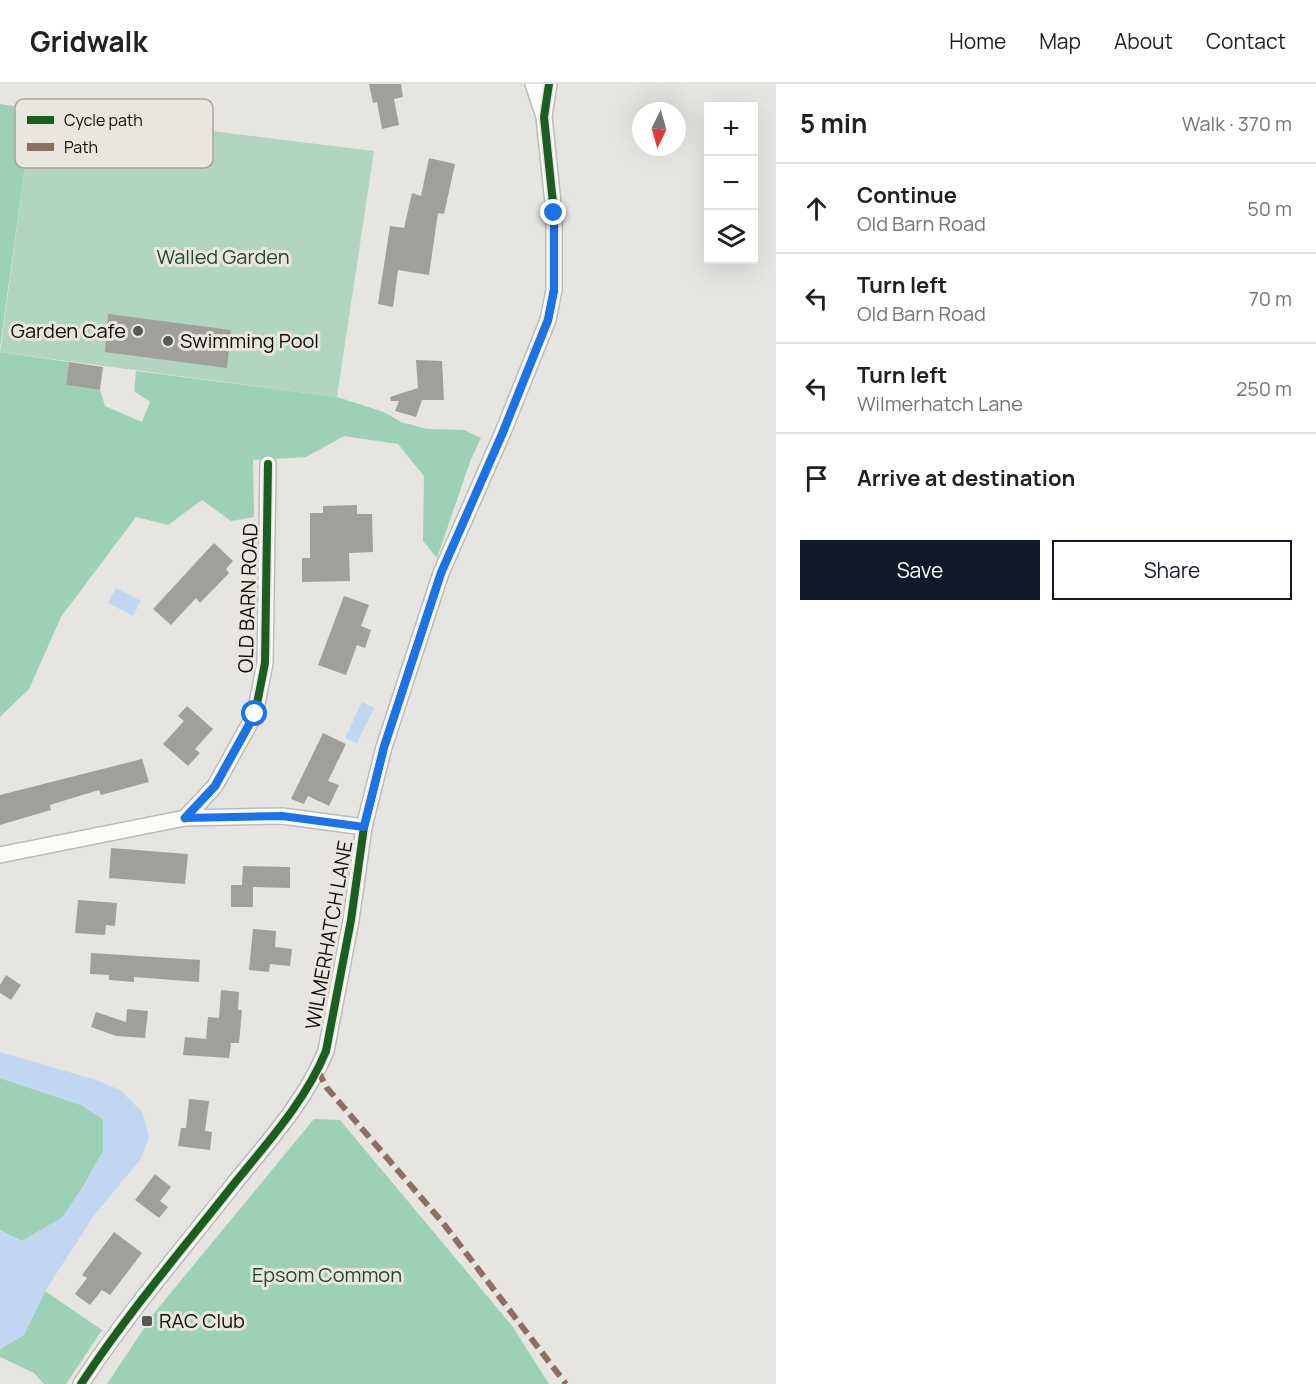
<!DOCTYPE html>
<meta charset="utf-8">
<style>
body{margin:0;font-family:Manrope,sans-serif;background:#f2f2f2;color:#202124}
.controls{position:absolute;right:18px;top:18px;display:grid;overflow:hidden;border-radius:0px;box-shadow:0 6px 24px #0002}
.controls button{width:54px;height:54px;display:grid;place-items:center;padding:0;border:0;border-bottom:2px solid #e0e0e0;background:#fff;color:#202124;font:30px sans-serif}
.compass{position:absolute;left:632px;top:18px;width:54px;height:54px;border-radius:50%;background:#fff;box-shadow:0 6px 24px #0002;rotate:185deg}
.stop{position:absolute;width:18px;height:18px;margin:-14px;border:4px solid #1a73e8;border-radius:50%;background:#fff}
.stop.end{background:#1a73e8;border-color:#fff;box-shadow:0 2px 6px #0008}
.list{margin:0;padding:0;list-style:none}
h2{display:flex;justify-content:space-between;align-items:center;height:78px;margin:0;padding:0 24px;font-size:26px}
h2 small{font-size:20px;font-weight:400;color:#757577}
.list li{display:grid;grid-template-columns:39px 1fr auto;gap:18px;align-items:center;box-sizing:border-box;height:90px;padding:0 24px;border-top:2px solid #e0e0e0}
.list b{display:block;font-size:22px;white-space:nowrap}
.list p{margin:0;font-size:20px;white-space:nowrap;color:#757577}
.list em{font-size:20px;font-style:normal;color:#757577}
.actions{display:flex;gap:12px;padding:18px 24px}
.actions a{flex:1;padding:14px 0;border:2px solid #111827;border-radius:0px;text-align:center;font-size:21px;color:#111827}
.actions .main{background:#111827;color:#fff}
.icon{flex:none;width:33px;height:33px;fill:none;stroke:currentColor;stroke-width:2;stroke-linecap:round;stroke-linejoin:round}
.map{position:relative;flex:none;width:776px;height:1300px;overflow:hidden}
header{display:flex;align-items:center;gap:36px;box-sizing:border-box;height:84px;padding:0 30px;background:#fff;border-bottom:2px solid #e0e0e0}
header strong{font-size:28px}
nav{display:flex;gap:33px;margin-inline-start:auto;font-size:21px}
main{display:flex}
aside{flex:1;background:#fff}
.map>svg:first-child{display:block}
</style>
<header>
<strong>Gridwalk</strong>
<nav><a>Home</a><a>Map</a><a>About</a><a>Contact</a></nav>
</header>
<main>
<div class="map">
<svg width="776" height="1300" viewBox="0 0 776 1300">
<rect width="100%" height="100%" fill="#e6e5e1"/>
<path fill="#b1d5c1" d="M33,25L374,67L337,313L0,268Z"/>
<g fill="#9cd1b7">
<path d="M0,20L33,25L0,263Z"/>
<path d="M0,268L69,278L66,301L100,306L105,322L142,338L150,318L134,307L136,287L337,313L384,328L401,338L427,345L464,346L481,354L471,375L437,474L423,457L424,392L398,360L344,352L306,373L253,376L254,433L231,437L202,416L168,441L136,433L61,533L29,605L0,633Z"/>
<path d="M0,994L81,1021L103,1035V1067L84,1101L63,1133L22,1157L0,1146Z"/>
<path d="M314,1035L340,1036L513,1243L549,1300H107L155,1228Z"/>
<path d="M45,1207L102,1246L66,1300H44L34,1289L0,1273V1265L24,1251Z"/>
</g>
<g fill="#c0d6f1">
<path d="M116,504L141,517L133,532L108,519Z"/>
<path d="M362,618L374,624L357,659L345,654Z"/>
<path d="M0,968L96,996L120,1006L142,1028L149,1053L140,1076L95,1130L45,1207L24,1251L0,1265V1146L22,1157L63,1133L84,1101L103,1067V1035L81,1021L0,994Z"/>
</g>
<g fill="#9f9f9c">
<path d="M369,0H401L403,13L394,15L399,41L382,45L377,18L373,19Z"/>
<path d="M429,74L455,80L444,130L438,129L429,191L398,186L393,223L378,220L390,142L404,144L412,109L421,112Z"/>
<path d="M108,230L231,246L227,284L105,268Z"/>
<path d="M416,276L442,277L444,316H422L416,333L395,327L399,317H391L390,313L418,304Z"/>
<path d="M69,278L103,283L100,306L66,301Z"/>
<path d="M357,421V430H372L373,468L349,469L350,497L302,498V474H310V429H323V422Z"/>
<path d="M214,459L233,477L226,485L229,489L200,519L196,514L171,541L153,525Z"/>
<path d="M344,512L369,521L361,542L371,546L365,564L357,561L346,591L318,581Z"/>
<path d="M187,622L213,645L195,665L200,669L188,682L163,660L184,637L178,632Z"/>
<path d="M323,649L346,660L328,697L339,701L329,722L308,712L304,720L291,715Z"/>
<path d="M142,675L149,698L101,711L99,706L69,715L50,721L51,726L0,741V711Z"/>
<path d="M111,764L188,770L185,800L109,794Z"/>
<path d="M243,782L290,783V804L253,803V823H231V801H242Z"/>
<path d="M78,816L117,819L115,842L106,841L105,851L75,849Z"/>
<path d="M253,845L276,847L275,863L292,865L290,882L270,880L269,888L249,886Z"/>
<path d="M91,869L200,876L199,898L134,893V898L109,896V891L90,890Z"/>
<path d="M6,891L21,901L11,916L0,909V901Z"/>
<path d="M221,906L239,908L238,926H242L239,959H231L229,974L183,971L185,953L206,955L208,933L219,934Z"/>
<path d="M127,925L148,927L145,954L116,952L91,943L96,928L126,938Z"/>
<path d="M189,1015L209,1017L205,1047L212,1048L210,1066L178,1062L181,1044H186Z"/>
<path d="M155,1090L171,1103L160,1117L168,1123L159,1134L135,1116Z"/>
<path d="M114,1148L142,1169L110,1211L102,1206L90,1221L75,1210L87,1194L82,1191Z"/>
</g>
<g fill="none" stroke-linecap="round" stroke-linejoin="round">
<defs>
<g id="street">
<path d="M533,0L543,30"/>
<path d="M185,734L215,702L255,630L265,579L268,380"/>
<path d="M0,771L185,734L282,732L364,743"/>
<path d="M81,1300C127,1230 181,1167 233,1101C267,1059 305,1018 326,967L351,836L364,743L384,663L441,489L503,348L548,236L554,206V129L544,33L549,0"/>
</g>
</defs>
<use href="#street" stroke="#bcbbb8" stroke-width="18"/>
<use href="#street" stroke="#fbfbfa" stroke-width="15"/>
<path stroke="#8d6e63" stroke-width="6" stroke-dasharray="12 6" stroke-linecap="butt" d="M318,987L327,1004L443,1139L566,1300"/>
<defs>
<g id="cycleway">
<path d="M185,734L215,702L255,630L265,579L268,380"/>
<path d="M81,1300C127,1230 181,1167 233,1101C267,1059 305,1018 326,967L351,836L364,743L384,663L441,489L503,348L548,236L554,206V129L544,33L549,0"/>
</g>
</defs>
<use href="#cycleway" stroke="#e8e6df" stroke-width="11"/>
<use href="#cycleway" stroke="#1b5e20" stroke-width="8"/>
</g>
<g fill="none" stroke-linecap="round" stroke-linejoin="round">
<path stroke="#1a73e8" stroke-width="8" d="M255,630L215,702L185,734L282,732L364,743L384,663L441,489L503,348L548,236L554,206V129"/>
</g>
<g fill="#595855" stroke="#e8e6df" stroke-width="2">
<circle cx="138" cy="247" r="6"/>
<circle cx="168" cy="257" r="6"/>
<rect x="141" y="1231" width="12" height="12" rx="3"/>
</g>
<g text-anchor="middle" stroke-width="6" stroke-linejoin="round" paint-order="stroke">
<g font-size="20" fill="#1e4735" stroke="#e8e6df">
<text x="223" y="180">Walled Garden</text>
<text x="327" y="1198">Epsom Common</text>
</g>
<g font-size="20" fill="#0d0c0a" stroke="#e8e6df" text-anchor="start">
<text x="126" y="254" text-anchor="end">Garden Cafe</text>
<text x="180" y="264">Swimming Pool</text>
<text x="159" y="1244">RAC Club</text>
</g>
<g font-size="20" fill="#0d0c0a" stroke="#e8e6df">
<text transform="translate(248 514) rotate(-88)" y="7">OLD BARN ROAD</text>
<text transform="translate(329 851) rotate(-80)" y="7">WILMERHATCH LANE</text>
</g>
</g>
<rect x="15" y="15" width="198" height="69" rx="9" fill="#e8e6df" stroke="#a6a59f" stroke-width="1.5"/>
<rect x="27" y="32" width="27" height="8" fill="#1b5e20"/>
<rect x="27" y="59" width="27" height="8" fill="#8d6e63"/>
<g font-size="16" fill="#0d0c0a">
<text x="64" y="42">Cycle path</text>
<text x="64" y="69">Path</text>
</g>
</svg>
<div class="controls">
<button>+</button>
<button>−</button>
<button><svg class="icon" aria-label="layers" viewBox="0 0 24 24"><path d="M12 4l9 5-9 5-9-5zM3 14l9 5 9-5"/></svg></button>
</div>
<svg class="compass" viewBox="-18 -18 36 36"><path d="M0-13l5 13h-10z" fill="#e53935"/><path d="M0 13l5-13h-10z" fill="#757577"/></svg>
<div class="stop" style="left:255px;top:630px"></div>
<div class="stop end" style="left:554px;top:129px"></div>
</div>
<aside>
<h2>5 min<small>Walk · 370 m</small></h2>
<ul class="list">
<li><svg class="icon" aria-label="ahead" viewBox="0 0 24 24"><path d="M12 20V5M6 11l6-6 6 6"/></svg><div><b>Continue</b><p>Old Barn Road</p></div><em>50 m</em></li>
<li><svg class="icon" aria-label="left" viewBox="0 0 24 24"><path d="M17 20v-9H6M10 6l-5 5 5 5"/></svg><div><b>Turn left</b><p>Old Barn Road</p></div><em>70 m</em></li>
<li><svg class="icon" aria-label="left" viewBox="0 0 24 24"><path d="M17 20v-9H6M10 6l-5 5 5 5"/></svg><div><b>Turn left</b><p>Wilmerhatch Lane</p></div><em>250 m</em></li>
<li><svg class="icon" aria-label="arrive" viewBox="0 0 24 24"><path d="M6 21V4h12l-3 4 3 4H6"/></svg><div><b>Arrive at destination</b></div></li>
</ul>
<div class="actions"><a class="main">Save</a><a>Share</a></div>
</aside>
</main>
